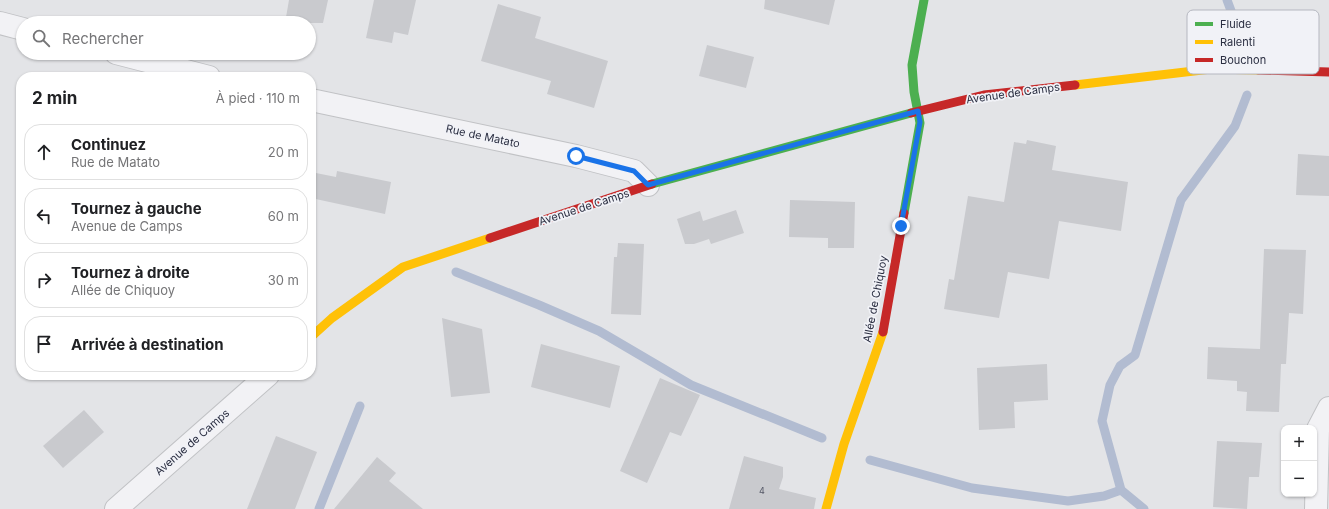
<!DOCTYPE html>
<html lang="fr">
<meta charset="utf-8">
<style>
body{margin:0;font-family:Inter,sans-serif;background:#f6f6f6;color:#202124}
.controls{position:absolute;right:12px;bottom:12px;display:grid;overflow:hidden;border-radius:8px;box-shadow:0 1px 3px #0004}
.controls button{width:36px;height:36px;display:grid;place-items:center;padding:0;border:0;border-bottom:1px solid #e0e0e0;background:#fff;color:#202124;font:20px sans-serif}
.stop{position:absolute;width:12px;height:12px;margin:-9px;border:3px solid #1a73e8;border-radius:50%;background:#fff}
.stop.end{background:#1a73e8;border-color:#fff;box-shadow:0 1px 4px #0008}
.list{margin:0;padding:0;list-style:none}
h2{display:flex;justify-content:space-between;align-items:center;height:52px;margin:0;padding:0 16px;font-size:17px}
h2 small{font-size:13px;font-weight:400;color:#757577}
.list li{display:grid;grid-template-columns:26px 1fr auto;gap:12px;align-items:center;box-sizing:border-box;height:56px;margin:0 8px 8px;padding:0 8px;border:1px solid #e0e0e0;border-radius:16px}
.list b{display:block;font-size:15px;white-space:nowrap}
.list p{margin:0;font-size:13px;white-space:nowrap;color:#757577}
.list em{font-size:13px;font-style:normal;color:#757577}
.icon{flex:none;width:22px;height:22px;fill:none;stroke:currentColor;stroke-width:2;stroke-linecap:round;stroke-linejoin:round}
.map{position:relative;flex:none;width:1329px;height:509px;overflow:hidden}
.search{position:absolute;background:#fff;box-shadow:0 1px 3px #0004;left:16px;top:16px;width:300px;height:44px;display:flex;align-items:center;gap:10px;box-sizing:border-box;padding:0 14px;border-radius:22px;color:#757577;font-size:15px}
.panel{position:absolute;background:#fff;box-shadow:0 1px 3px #0004;left:16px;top:72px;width:300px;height:308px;border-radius:16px}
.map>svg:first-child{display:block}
</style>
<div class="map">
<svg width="1329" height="509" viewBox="0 0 1329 509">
<rect width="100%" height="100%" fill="#e3e4e7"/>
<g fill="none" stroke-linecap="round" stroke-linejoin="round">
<g stroke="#b2bcd1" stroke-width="9">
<path d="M1227,0L1240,35"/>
<path d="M456,272L539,305L599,331L691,385L822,438"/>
<path d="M870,460L972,488L1068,501L1104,496L1121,490"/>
<path d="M319,509L360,406"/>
<path d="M1144,509L1121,490L1102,421L1110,385L1120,366L1135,355L1181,200L1235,126L1247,95"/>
</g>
</g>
<g fill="#c9cace">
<path d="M289,0H328L323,23H285Z"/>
<path d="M374,0H416L408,35L394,32L392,43L366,38Z"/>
<path d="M765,0H835L829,25L764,9Z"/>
<path d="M498,4L541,17L535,38L608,61L594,108L547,94L551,81L481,61Z"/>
<path d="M707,45L754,57L746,88L699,76Z"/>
<path d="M1027,140L1056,146L1052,170L1128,182L1121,231L1059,221L1049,279L1008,272L999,318L944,309L949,279L954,280L968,196L1004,202L1014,142L1026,144Z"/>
<path d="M1298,154L1329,156V196L1296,195Z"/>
<path d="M337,171L391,182L385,214L311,198V172L336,177Z"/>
<path d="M790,200L855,202L854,248H828V238L789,237Z"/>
<path d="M736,210L744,233L711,244L709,239L694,244H685L677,219L700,211L703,221Z"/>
<path d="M618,243L644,244L641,315L611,314L614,257H617Z"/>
<path d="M1264,249L1306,250L1303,314L1289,313L1286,364H1281L1279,412L1246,411L1247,392L1237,391V381L1207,379L1208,347L1260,349Z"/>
<path d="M442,318L482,329L490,393L451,397Z"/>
<path d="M541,344L620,366L610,408L531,387Z"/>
<path d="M1047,364L1048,400L1014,402L1015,428L979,430L977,368Z"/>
<path d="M660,378L700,395L681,436L670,432L647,483L620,471Z"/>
<path d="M84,410L104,432L63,468L43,446Z"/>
<path d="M276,436L317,452L295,509H247Z"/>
<path d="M1217,441L1262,443L1259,477H1249L1247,509L1213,507Z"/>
<path d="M744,456L783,467V477L779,489L816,498L814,509H729Z"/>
<path d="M377,457L396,473L389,481L423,509H334Z"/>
</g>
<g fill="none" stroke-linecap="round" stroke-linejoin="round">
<defs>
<g id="street">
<path d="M0,23L23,29"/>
<path d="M116,53L209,77"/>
<path d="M311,100L576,156L634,171L648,185"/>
<path d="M116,509L268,375"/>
<path d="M1316,509L1318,429L1329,408"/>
</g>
</defs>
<use href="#street" stroke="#c1c2c5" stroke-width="24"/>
<use href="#street" stroke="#f2f2f5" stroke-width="22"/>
<g stroke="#4caf50" stroke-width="9">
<path d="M652,184L911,113"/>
<path d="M904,213L920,123L914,92L912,65L924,0"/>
</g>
<g stroke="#ffc107" stroke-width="9">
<path d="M1075,85L1211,69L1258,70"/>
<path d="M311,337L332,318L403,267L490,238"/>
<path d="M826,509L844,444L883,332"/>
</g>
<g stroke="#c62828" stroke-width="9">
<path d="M1258,70L1329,72"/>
<path d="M911,113L984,95L1075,85"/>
<path d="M490,238L652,184"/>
<path d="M883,332L904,213"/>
</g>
</g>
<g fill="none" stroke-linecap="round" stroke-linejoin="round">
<path stroke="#1a73e8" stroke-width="5" d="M576,156L634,171L648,185L918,111L920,122L901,226"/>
</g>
<g text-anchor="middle" stroke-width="3.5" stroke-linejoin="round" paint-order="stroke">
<g font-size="9" fill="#545766">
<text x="762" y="494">4</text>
</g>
<g font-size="11" fill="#2a2e41" stroke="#f1f2f7">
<text transform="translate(1013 93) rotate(-8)" y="4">Avenue de Camps</text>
<text transform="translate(483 136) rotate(12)" y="4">Rue de Matato</text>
<text transform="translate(584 207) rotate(-18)" y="4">Avenue de Camps</text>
<text transform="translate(875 299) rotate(-79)" y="4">Allée de Chiquoy</text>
<text transform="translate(192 442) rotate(-41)" y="4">Avenue de Camps</text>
</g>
</g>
<rect x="1187" y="10" width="132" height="64" rx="6" fill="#f1f2f7" stroke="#b5b7c0" stroke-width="1"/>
<rect x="1195" y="22" width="18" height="4" fill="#4caf50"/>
<rect x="1195" y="40" width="18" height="4" fill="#ffc107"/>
<rect x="1195" y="58" width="18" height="4" fill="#c62828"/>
<g font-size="11" fill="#2a2e41">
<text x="1220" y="28">Fluide</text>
<text x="1220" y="46">Ralenti</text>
<text x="1220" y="64">Bouchon</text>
</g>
</svg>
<div class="controls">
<button>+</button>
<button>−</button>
</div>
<div class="stop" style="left:576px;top:156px"></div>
<div class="stop end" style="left:901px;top:226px"></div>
<div class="search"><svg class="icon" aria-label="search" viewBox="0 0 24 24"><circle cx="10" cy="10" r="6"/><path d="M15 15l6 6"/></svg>Rechercher</div>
<section class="panel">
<h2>2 min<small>À pied · 110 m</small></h2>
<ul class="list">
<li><svg class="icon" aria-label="ahead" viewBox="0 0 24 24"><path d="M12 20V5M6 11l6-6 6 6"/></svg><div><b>Continuez</b><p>Rue de Matato</p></div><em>20 m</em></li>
<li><svg class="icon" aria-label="left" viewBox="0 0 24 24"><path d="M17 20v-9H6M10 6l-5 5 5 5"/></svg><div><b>Tournez à gauche</b><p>Avenue de Camps</p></div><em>60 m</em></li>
<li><svg class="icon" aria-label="right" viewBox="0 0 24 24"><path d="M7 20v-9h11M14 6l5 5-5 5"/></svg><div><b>Tournez à droite</b><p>Allée de Chiquoy</p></div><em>30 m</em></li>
<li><svg class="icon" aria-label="arrive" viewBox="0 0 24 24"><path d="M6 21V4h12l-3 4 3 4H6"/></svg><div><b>Arrivée à destination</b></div></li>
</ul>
</section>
</div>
